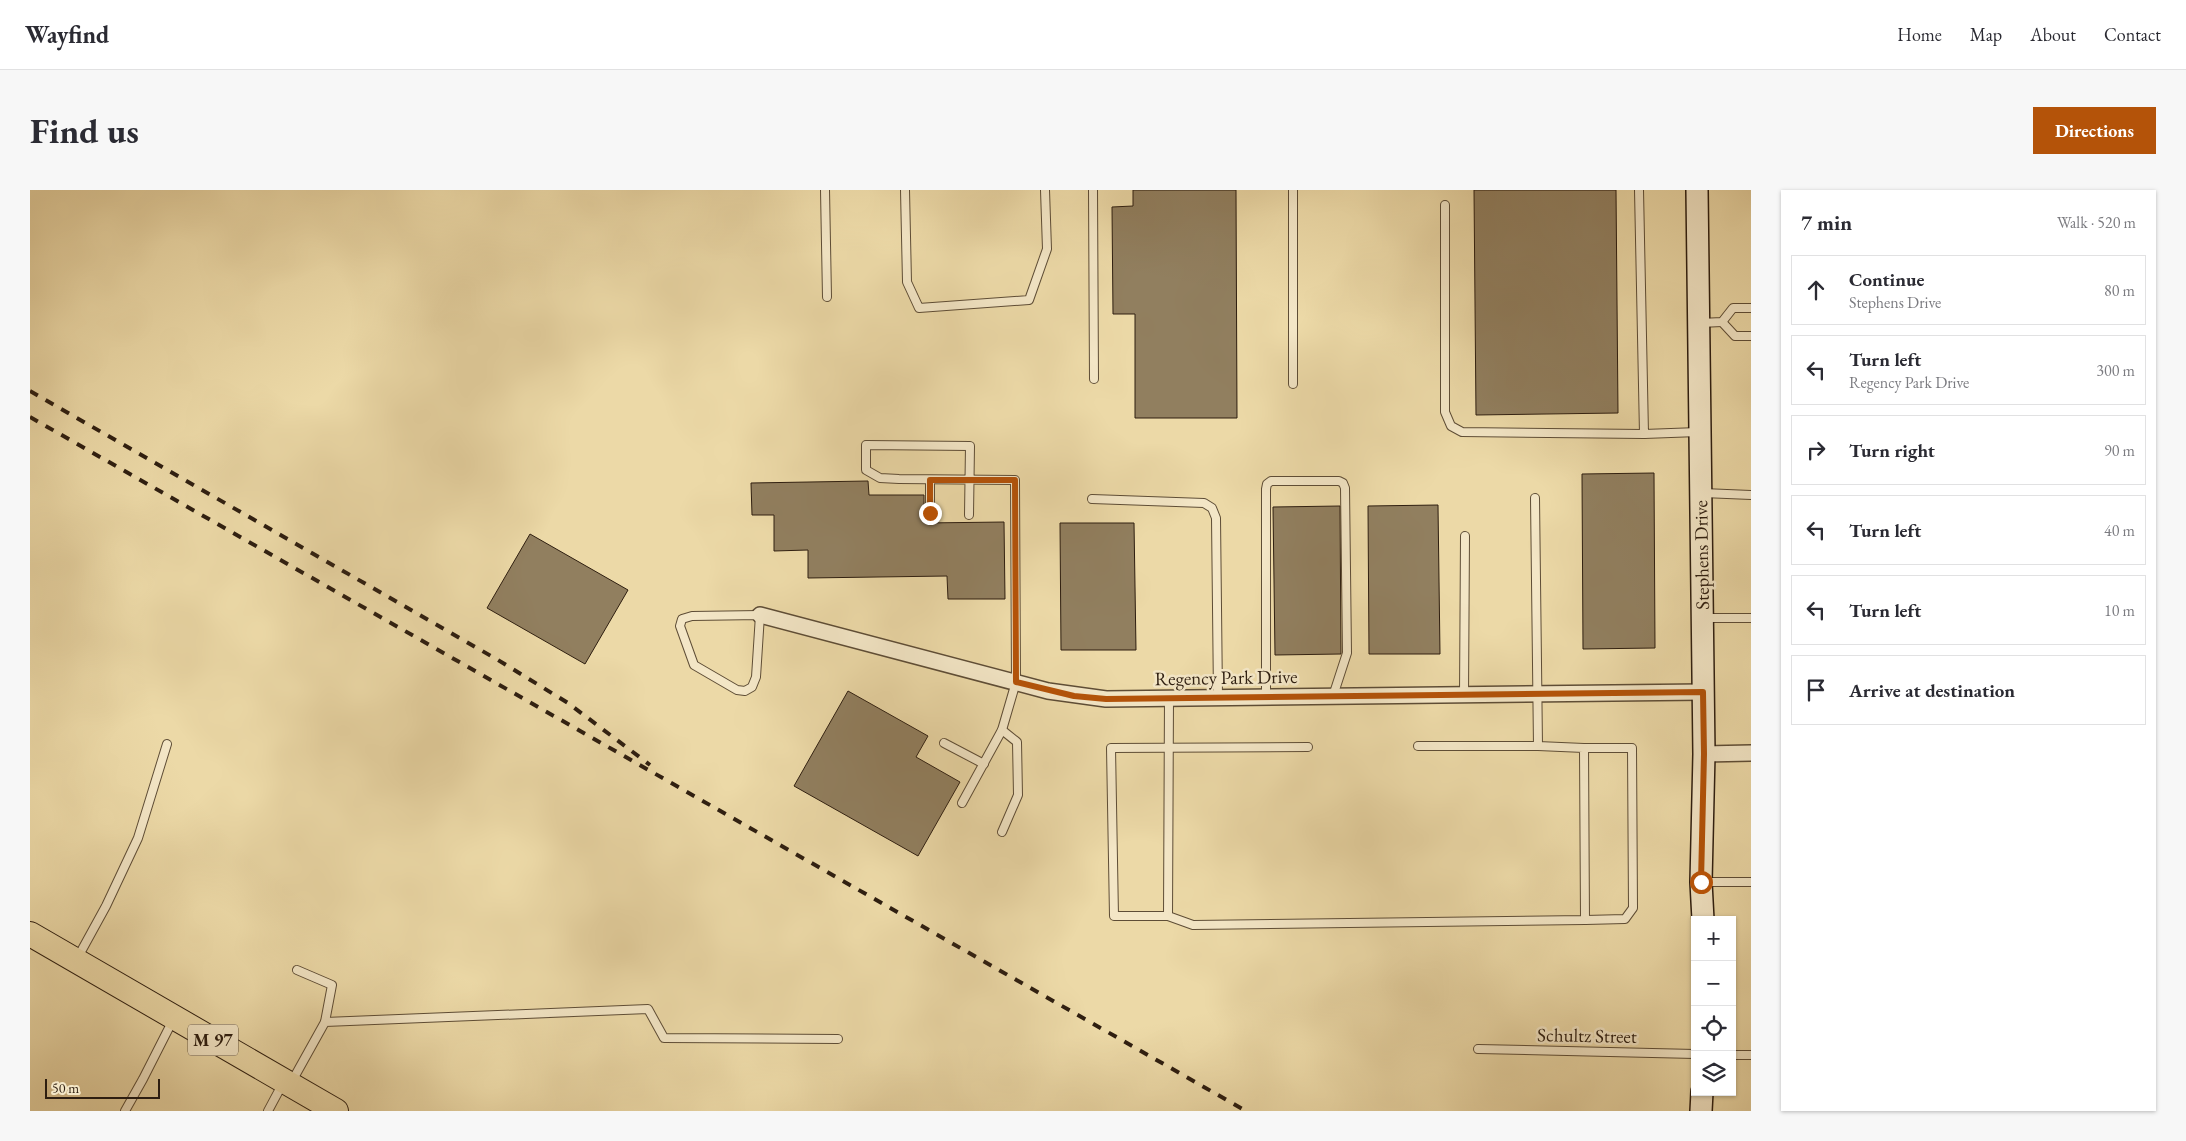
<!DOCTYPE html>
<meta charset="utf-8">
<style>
body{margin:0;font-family:"EB Garamond",serif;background:#f7f7f7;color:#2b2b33}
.controls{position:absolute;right:15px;bottom:15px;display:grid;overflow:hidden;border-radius:0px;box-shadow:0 1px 4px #0004}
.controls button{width:45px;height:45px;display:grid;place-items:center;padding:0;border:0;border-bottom:1px solid #e1e1e2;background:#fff;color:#2b2b33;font:25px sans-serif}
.scale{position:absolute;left:15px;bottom:12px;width:115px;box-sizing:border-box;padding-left:5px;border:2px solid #2e1e10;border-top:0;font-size:14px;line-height:18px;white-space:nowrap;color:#2e1e10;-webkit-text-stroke:4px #f3e6c6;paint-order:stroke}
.stop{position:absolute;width:15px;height:15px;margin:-11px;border:4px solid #b45309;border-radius:50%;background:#fff}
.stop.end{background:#b45309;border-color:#fff;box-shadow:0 1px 5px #0008}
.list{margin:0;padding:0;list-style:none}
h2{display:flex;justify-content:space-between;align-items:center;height:65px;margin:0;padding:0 20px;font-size:21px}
h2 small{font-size:16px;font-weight:400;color:#7c7c81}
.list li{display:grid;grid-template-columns:32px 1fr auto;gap:15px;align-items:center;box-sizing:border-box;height:70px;margin:0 10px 10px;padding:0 10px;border:1px solid #e1e1e2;border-radius:0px}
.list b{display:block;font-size:19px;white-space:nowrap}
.list p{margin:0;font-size:16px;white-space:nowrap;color:#7c7c81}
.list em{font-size:16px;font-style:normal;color:#7c7c81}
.icon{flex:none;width:28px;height:28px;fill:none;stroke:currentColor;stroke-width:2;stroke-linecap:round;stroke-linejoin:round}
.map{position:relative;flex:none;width:1721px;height:921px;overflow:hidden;border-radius:0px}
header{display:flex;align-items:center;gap:30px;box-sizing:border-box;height:70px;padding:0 25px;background:#fff;border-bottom:1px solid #e1e1e2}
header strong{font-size:24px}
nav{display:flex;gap:28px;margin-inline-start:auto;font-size:18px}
.intro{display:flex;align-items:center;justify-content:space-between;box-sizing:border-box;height:120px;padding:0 30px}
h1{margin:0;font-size:35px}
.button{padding:12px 22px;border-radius:0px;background:#b45309;color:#fff;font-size:18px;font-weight:700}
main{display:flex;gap:30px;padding:0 30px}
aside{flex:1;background:#fff;border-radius:0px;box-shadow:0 1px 4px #0004}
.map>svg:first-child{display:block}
</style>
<header>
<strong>Wayfind</strong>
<nav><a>Home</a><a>Map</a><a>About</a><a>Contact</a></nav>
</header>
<div class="intro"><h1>Find us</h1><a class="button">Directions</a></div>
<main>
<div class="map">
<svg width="1721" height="921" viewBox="0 0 1721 921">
<rect width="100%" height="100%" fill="#ecd9a7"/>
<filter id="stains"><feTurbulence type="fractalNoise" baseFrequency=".004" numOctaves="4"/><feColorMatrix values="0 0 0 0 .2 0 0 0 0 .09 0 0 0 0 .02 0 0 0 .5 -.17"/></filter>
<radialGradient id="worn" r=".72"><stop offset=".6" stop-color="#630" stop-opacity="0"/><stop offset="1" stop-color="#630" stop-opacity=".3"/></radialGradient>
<g fill="#917f5f" stroke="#2e1e10">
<path d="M1103,0H1206L1207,228H1105V124H1083L1082,17L1103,16Z"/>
<path d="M1444,0H1586L1588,223L1446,225Z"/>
<path d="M1624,283L1625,458L1553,459L1552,284Z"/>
<path d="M838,291L839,305H894V333L974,332L975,409H918L917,386L778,388V360L744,361V325H722L721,293Z"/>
<path d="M1408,315L1410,464H1339L1338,316Z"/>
<path d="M1310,316L1311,464L1245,465L1243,317Z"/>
<path d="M1030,333H1104L1106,460H1031Z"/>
<path d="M500,344L598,400L555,474L457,418Z"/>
<path d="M818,501L898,546L886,567L930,592L888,666L764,596Z"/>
</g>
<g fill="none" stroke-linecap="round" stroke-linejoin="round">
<defs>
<g id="lane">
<path d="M795,0L797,107"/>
<path d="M875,0L877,92L889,118L999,110L1017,59L1015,0"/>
<path d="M1063,0L1064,189"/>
<path d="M1263,0V194"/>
<path d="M1609,0L1614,244L1668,242"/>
<path d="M1415,15V222L1421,236L1432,242L1614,244"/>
<path d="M1692,132L1705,146H1721"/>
<path d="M1670,133L1692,132L1703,118H1721"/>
<path d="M1673,303L1721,305"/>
<path d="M1062,309L1174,313L1182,318L1186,328L1188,507"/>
<path d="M900,323V290"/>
<path d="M730,425L726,487L722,497L715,501L707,500L664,475L650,436L652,429L662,426Z"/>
<path d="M1674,428H1721"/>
<path d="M1434,505L1435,346"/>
<path d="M1236,507V299L1237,294L1241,291H1309L1313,293L1315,298L1317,463L1303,506"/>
<path d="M1139,508L1138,726L1163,735L1555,730L1554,558L1508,556L1505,308"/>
<path d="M972,540L987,552L988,605L972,642"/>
<path d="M914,553L954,574"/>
<path d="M1388,556H1508"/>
<path d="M1554,558H1602L1603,718L1595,729L1555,730"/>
<path d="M932,613L972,540L986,492L985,290L869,289L850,288L836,280V255L940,256L939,325"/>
<path d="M1673,692H1721"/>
<path d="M1138,726H1084L1081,558L1278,557"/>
<path d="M48,767L76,716L108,648L137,554"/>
<path d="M267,780L302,795L295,832"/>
<path d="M1448,859L1665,864"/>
<path d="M1702,865H1721"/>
<path d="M261,893L295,832L618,819L634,848L808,849"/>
<path d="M95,921L113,889L143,830"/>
<path d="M238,921L253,893"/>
</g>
<g id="street">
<path d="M730,425L1018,501L1076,509L1673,502"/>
<path d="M1674,564L1721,563"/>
</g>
<g id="secondary">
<path d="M1667,0L1674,564L1671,692L1673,730"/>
<path d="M1671,921L1672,902"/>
</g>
<path id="primary" d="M0,744L306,921"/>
</defs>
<use href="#lane" stroke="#5e4d36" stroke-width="10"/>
<use href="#street" stroke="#5e4d36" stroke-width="18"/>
<use href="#secondary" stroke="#2e1e10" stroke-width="24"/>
<use href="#primary" stroke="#2e1e10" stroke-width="26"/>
<use href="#lane" stroke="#f3e6c6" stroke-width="8"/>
<use href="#street" stroke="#f3e6c6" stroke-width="15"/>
<use href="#secondary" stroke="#f3e6c6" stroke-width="21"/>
<use href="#primary" stroke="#ecd9a7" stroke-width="24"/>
<g stroke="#2e1e10" stroke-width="4" stroke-dasharray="9 9" stroke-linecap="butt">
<path d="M0,201L468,470L538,513L620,575"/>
<path d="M0,227L1216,921"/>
</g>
</g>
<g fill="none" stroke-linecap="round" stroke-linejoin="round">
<path stroke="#b45309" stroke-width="6" d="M900,323V290H985L986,492L1044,506L1076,509L1673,502L1674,564L1671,692"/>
</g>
<g text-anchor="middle" stroke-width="5" stroke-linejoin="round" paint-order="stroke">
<rect fill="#f3e6c6" stroke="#695a47" stroke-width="1" x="158" y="834.5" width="50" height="31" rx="4"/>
<g font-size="18" font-weight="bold" fill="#2e1e10">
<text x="183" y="856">M 97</text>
</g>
<g font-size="19" fill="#2e1e10" stroke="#f3e6c6">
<text transform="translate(1671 365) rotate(-91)" y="7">Stephens Drive</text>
<text transform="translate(1196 487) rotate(-1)" y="7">Regency Park Drive</text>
<text transform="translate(1557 845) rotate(1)" y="7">Schultz Street</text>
</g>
</g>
<rect width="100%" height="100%" filter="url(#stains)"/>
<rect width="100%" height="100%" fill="url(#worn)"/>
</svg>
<div class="controls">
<button>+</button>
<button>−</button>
<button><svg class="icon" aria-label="locate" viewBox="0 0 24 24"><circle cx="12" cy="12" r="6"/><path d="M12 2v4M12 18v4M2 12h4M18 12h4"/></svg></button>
<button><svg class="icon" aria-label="layers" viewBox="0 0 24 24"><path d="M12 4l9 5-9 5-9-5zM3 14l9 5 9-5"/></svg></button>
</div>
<div class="scale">50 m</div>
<div class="stop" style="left:1671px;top:692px"></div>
<div class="stop end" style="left:900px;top:323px"></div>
</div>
<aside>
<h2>7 min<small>Walk · 520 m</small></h2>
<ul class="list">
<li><svg class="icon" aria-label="ahead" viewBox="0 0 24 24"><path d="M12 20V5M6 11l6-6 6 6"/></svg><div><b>Continue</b><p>Stephens Drive</p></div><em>80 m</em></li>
<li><svg class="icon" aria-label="left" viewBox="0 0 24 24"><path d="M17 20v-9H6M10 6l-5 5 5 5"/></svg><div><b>Turn left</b><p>Regency Park Drive</p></div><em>300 m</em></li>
<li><svg class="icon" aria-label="right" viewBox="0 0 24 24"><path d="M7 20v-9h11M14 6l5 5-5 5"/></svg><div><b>Turn right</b></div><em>90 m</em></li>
<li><svg class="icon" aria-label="left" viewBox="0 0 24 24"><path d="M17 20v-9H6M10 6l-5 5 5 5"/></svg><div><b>Turn left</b></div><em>40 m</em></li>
<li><svg class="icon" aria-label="left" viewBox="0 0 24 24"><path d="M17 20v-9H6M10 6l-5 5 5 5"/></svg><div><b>Turn left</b></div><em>10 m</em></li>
<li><svg class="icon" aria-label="arrive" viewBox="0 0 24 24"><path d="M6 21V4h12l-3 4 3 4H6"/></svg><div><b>Arrive at destination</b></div></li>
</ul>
</aside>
</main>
